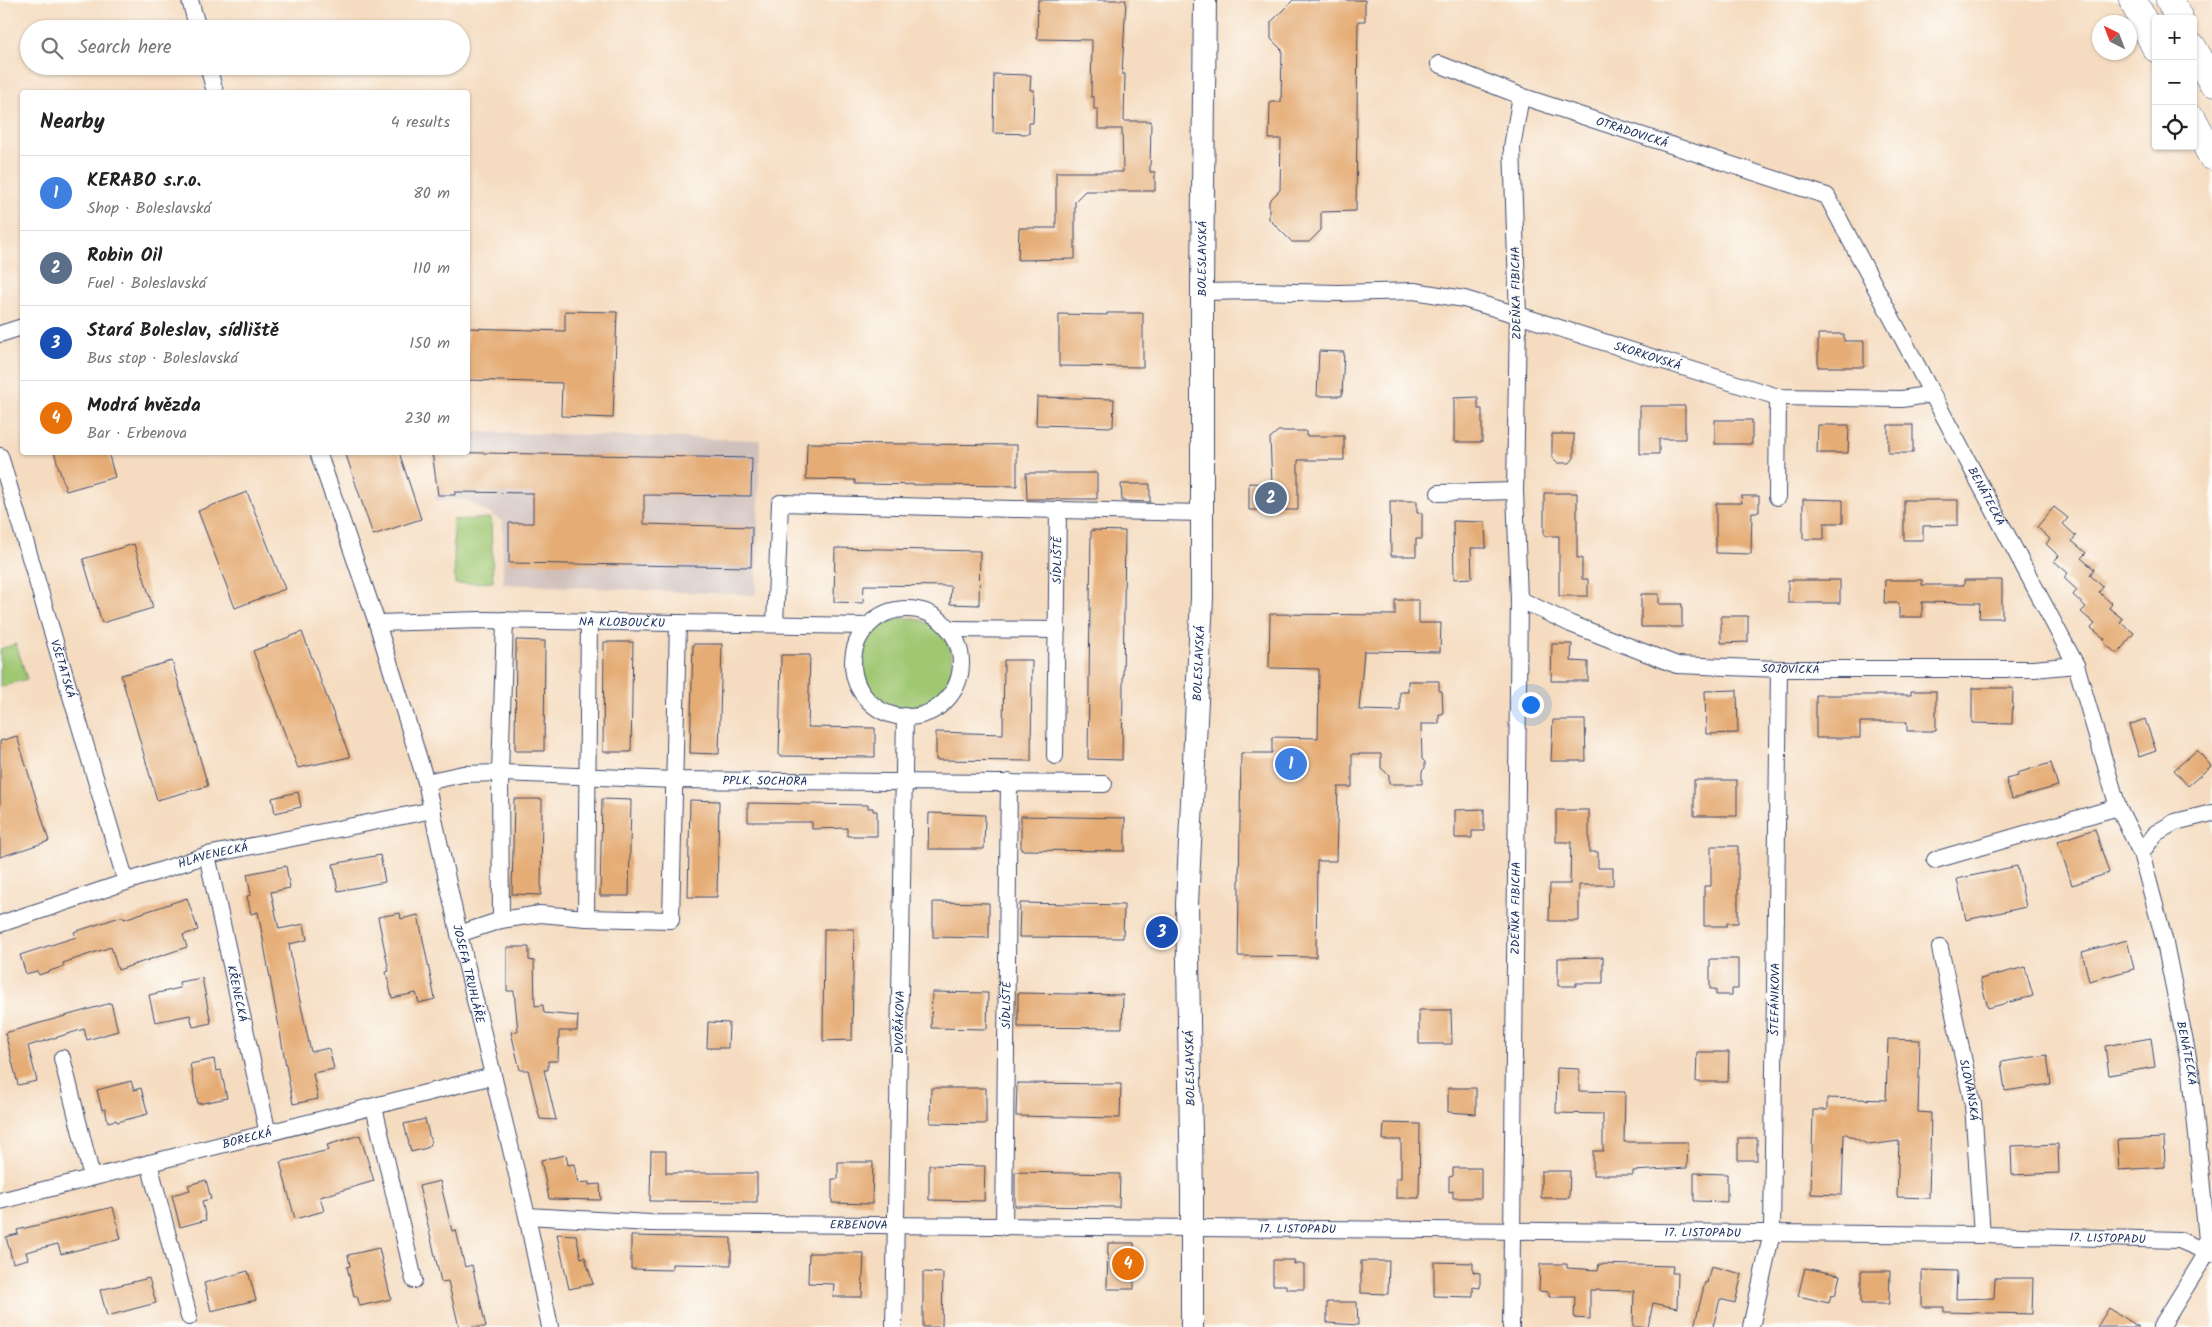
<!DOCTYPE html>
<meta charset="utf-8">
<style>
body{margin:0;font-family:Kalam,sans-serif;background:#f6f6f6;color:#222}
.controls{position:absolute;right:15px;top:15px;display:grid;overflow:hidden;border-radius:5px;box-shadow:0 1px 4px #0004}
.controls button{width:45px;height:45px;display:grid;place-items:center;padding:0;border:0;border-bottom:1px solid #e0e0e0;background:#fff;color:#222;font:25px sans-serif}
.compass{position:absolute;left:2092px;top:15px;width:45px;height:45px;border-radius:50%;background:#fff;box-shadow:0 1px 4px #0004;rotate:318deg}
.you{position:absolute;left:1530px;top:704px;width:18px;height:18px;margin:-12px;border:4px solid #fff;border-radius:50%;background:#1a73e8;box-shadow:0 0 0 8px #1a73e833}
.badge{display:grid;place-items:center;width:32px;height:32px;border-radius:50%;background:#1f6fb2;color:#fff;font-size:16px;font-weight:700}
.pin{position:absolute;translate:-50% -50%;border:2px solid #fff;box-shadow:0 1px 5px #0006}
.list{margin:0;padding:0;list-style:none}
h2{display:flex;justify-content:space-between;align-items:center;height:65px;margin:0;padding:0 20px;font-size:21px}
h2 small{font-size:16px;font-weight:400;color:#767676}
.list li{display:grid;grid-template-columns:32px 1fr auto;gap:15px;align-items:center;box-sizing:border-box;height:75px;padding:0 20px;border-top:1px solid #e0e0e0}
.list b{display:block;font-size:19px;white-space:nowrap}
.list p{margin:0;font-size:16px;white-space:nowrap;color:#767676}
.list em{font-size:16px;font-style:normal;color:#767676}
.icon{flex:none;width:28px;height:28px;fill:none;stroke:currentColor;stroke-width:2;stroke-linecap:round;stroke-linejoin:round}
.map{position:relative;flex:none;width:2212px;height:1327px;overflow:hidden}
.search{position:absolute;background:#fff;box-shadow:0 1px 4px #0004;left:20px;top:20px;width:450px;height:55px;display:flex;align-items:center;gap:12px;box-sizing:border-box;padding:0 18px;border-radius:28px;color:#767676;font-size:19px}
.panel{position:absolute;background:#fff;box-shadow:0 1px 4px #0004;left:20px;top:90px;width:450px;height:365px;border-radius:5px}
.map>svg:first-child{display:block}
</style>
<div class="map">
<svg width="2212" height="1327" viewBox="0 0 2212 1327">
<rect width="100%" height="100%" fill="#fdfcf7"/>
<filter id="ink" filterUnits="userSpaceOnUse"><feTurbulence type="fractalNoise" baseFrequency=".02" numOctaves="2"/><feDisplacementMap in="SourceGraphic" scale="10" xChannelSelector="R" yChannelSelector="G"/><feConvolveMatrix kernelMatrix="1 2 1 2 8 2 1 2 1" color-interpolation-filters="sRGB"/></filter>
<filter id="wash" filterUnits="userSpaceOnUse"><feTurbulence type="fractalNoise" baseFrequency=".0096" numOctaves="4" result="noise"/><feDisplacementMap in="SourceGraphic" scale="20" xChannelSelector="R" yChannelSelector="G"/><feGaussianBlur stdDeviation="1.12" result="paint"/><feColorMatrix in="noise" values="0 0 0 0 0 0 0 0 0 0 0 0 0 0 0 0 0 1.4 0 .05"/><feComposite in="paint" operator="in"/></filter>
<g filter="url(#wash)">
<rect width="100%" height="100%" fill="#f5dbbf"/>
<path fill="#d0c0bc" d="M468,428L473,432L760,440L756,595L503,584V521L466,500H435L451,453L468,452Z"/>
<g fill="#a0c873" stroke="#5e7c68">
<path d="M491,518L493,582L455,584L453,520Z"/>
<circle cx="907" cy="663" r="45"/>
<path d="M16,644L27,679L0,687V649Z"/>
</g>
<g id="blocks">
<g fill="#e5ac74">
<path d="M1038,0H1126L1122,74H1125L1124,121H1151L1150,172H1155V191H1085L1075,201V259L1018,260L1019,228H1056V172H1123L1122,129H1098V109H1094V97H1091L1092,40L1037,39Z"/>
<path d="M1293,0H1365V21H1358L1356,211L1321,212V230L1309,242H1292L1269,219V201L1280,190L1281,139H1269L1270,102H1281L1282,50L1271,39V22Z"/>
<path d="M994,74L1031,75L1030,90H1034L1033,123H1029V134L993,133Z"/>
<path d="M565,311L617,312L613,418L561,416L562,383L468,380V328L565,331Z"/>
<path d="M1107,313H1143V367L1059,366V314L1107,315Z"/>
<path d="M1818,334H1844V341H1864V367H1818Z"/>
<path d="M1319,351L1344,352L1342,396H1317Z"/>
<path d="M1037,397L1114,399L1113,427L1036,425Z"/>
<path d="M1478,397V409H1482V442H1454V398Z"/>
<path d="M1640,406H1685V439H1659V454H1640Z"/>
<rect x="1715" y="420" width="37" height="24"/>
<path d="M1818,425H1849L1848,453H1817Z"/>
<rect x="1888" y="425" width="25" height="28"/>
<path d="M1278,431H1306V436H1344V460H1298V510H1249V483L1272,484L1270,438Z"/>
<path d="M1552,434H1574V458L1570,463H1557L1552,458Z"/>
<path d="M807,443L1017,445V486L855,484V480L806,479Z"/>
<path d="M54,452H108L115,477L66,491Z"/>
<path d="M345,452H399L421,519L373,535Z"/>
<path d="M432,452L752,458L751,496L644,495V524L752,527L751,567L509,563V523H533V493L455,492V495H438Z"/>
<path d="M1026,473H1097V499H1027Z"/>
<path d="M1121,484H1150V502L1122,501Z"/>
<path d="M247,492L285,589L235,608L198,511Z"/>
<path d="M1544,493H1577V558H1582V579H1588V596H1559V536H1544Z"/>
<path d="M1741,496H1759V512H1752L1751,554L1716,553V503H1742Z"/>
<path d="M1803,499L1843,500V523H1824V539H1803Z"/>
<path d="M1904,500H1958V525L1923,526V540H1904Z"/>
<path d="M1390,501H1417V513H1422V539H1416V556H1391Z"/>
<path d="M2054,507L2068,518L2063,524L2076,536L2072,541L2086,553L2081,558L2094,569L2090,575L2103,587L2099,592L2112,604L2109,608L2123,619L2120,622L2134,633L2117,654L2103,642L2105,639L2091,628L2095,624L2081,612L2086,607L2073,595L2077,590L2064,578L2068,573L2054,561L2059,556L2046,544L2050,539L2037,527Z"/>
<path d="M1453,521L1485,522L1486,548H1471L1472,578L1454,579Z"/>
<path d="M1091,530L1125,531L1122,760L1088,759Z"/>
<path d="M134,544L153,608L102,623L83,559Z"/>
<path d="M835,548L980,551L979,605L950,604L951,586L864,585L863,603L834,602Z"/>
<rect x="1788" y="580" width="52" height="23"/>
<path d="M1885,580H1922V585H1964V580H2002V618H1979L1980,603L1922,602V617H1899V603H1884Z"/>
<path d="M1641,594H1659V604H1682V627H1641Z"/>
<path d="M1395,600H1419V623H1441L1440,652L1364,651L1359,710L1400,711V692H1408V681H1439V691H1442L1443,714H1439V724H1421L1422,759L1425,762V768L1422,771V784H1389V775L1381,768V754H1352V787H1338L1336,861H1317L1316,957L1238,956L1241,753H1272V737L1318,738L1319,669L1269,668L1270,614L1395,615Z"/>
<path d="M1721,616H1748V642L1721,643Z"/>
<path d="M302,632L350,757L298,768L253,651Z"/>
<path d="M516,640L545,641L544,751H515Z"/>
<path d="M604,642H633L631,752H603Z"/>
<path d="M693,644H722L719,754L690,753Z"/>
<path d="M1552,644H1572L1571,661L1588,662V681H1551Z"/>
<path d="M781,655H810L808,727L875,728V757L779,756Z"/>
<path d="M1004,660H1032L1031,761L936,760V732L1003,734Z"/>
<path d="M172,661L208,786L157,800L121,675Z"/>
<path d="M1972,688H2013L2012,724L1972,723Z"/>
<path d="M1737,690L1738,733L1706,734L1705,691Z"/>
<path d="M1911,691H1936V731H1907V722H1860V738H1816V695H1911Z"/>
<path d="M2145,719L2156,751L2139,757L2129,725Z"/>
<path d="M1553,720H1585L1586,761H1551Z"/>
<path d="M17,736L49,841L0,857V741Z"/>
<path d="M2197,750L2211,766L2188,786L2174,770Z"/>
<path d="M2051,763L2058,786L2012,799L2006,779L2018,776L2017,773Z"/>
<rect x="1694" y="780" width="43" height="36"/>
<path d="M298,792L301,807L275,813L272,798Z"/>
<path d="M514,799H542L541,895L512,894Z"/>
<path d="M602,799L631,800L629,896H600Z"/>
<path d="M690,800L719,801L717,897H688Z"/>
<path d="M748,803L868,805V808H873V811H877V836H847V828L812,829V822H748Z"/>
<path d="M1484,809V831H1472V838H1455V810Z"/>
<path d="M1556,810H1589V852H1598V868H1613V885H1579V921H1549L1550,884H1570L1571,842H1556Z"/>
<path d="M929,813L985,815L984,849H928Z"/>
<path d="M1021,816L1125,818V851L1021,850Z"/>
<path d="M2095,829L2109,873L2072,885L2058,841Z"/>
<path d="M1711,846H1738V923H1727V926H1704V886H1711Z"/>
<path d="M380,855L385,882L338,891L333,864Z"/>
<path d="M286,866L290,888L271,892L279,929L304,924L307,940L289,944L293,969L311,1052L329,1048L334,1069L313,1073L318,1099L293,1104L258,912L251,914L247,896L251,895L247,874Z"/>
<path d="M2017,866L2026,907L1966,920L1957,879Z"/>
<path d="M187,898L198,930L183,935L187,947L118,970L111,947L63,963L64,966L39,975L37,971L26,974L20,955L76,937L74,932L123,916L124,919Z"/>
<path d="M933,902L989,903V938L933,937Z"/>
<path d="M1020,903L1124,905L1123,938L1019,937Z"/>
<path d="M400,913L401,919L418,915L435,999L419,1003L416,993L392,998L386,972L389,971L378,917Z"/>
<path d="M824,929H854L852,1040L823,1041Z"/>
<path d="M2127,940L2134,969L2089,981L2082,952Z"/>
<path d="M507,947H529V960L534,961L535,1006L543,1005L544,1013L578,1016L577,1031H559L558,1061H548V1070H544L556,1120L540,1119L528,1070H520L511,1032L518,1031L514,991H507Z"/>
<path d="M1603,957V983H1576V986H1558V958Z"/>
<path d="M1710,959H1738V989H1732V995H1716V989H1710Z"/>
<path d="M2025,967L2033,996L1988,1008L1980,979Z"/>
<path d="M202,978L211,1023L193,1027L190,1015L155,1022L149,995L180,988L179,982Z"/>
<path d="M932,992L988,993L987,1029L931,1028Z"/>
<path d="M1018,993L1123,995L1122,1028L1018,1027Z"/>
<path d="M111,1003L118,1031L87,1040L84,1029L28,1046L37,1081L18,1085L5,1033Z"/>
<path d="M1419,1010H1451L1452,1044H1419Z"/>
<path d="M708,1022L729,1023L728,1048H707Z"/>
<path d="M2151,1038L2155,1067L2109,1075L2105,1046Z"/>
<path d="M1888,1039L1920,1040L1918,1112L1931,1113L1929,1198L1897,1197L1899,1141L1869,1145L1844,1133L1842,1195L1811,1194L1813,1110H1827V1098L1886,1100Z"/>
<path d="M1697,1052H1729L1728,1082H1696Z"/>
<path d="M2047,1055L2051,1084L2005,1091L2001,1062Z"/>
<path d="M214,1059L216,1071L221,1070L227,1098L198,1104L190,1064Z"/>
<path d="M1557,1068L1579,1069V1091L1625,1092L1624,1142H1688L1687,1168L1633,1171V1175H1593V1151H1603V1114L1556,1113Z"/>
<path d="M131,1081L134,1090L141,1088L148,1114L117,1122L116,1120L108,1122L105,1109L102,1110L97,1090Z"/>
<path d="M1017,1083L1121,1084L1120,1118L1016,1116Z"/>
<path d="M931,1088H986V1124L930,1123Z"/>
<path d="M1448,1088H1476V1114L1448,1112Z"/>
<path d="M425,1119L431,1143L427,1148L411,1152L404,1124Z"/>
<path d="M1384,1123L1420,1124L1419,1198H1396V1178H1401V1140H1383Z"/>
<path d="M360,1135L374,1181L320,1197L324,1211L295,1219L280,1162L329,1150L327,1145Z"/>
<rect x="1738" y="1138" width="19" height="22"/>
<path d="M2164,1138L2165,1167L2119,1170L2117,1140Z"/>
<path d="M2058,1144L2059,1173L2012,1175L2011,1146Z"/>
<path d="M651,1151H666V1173H757V1202L650,1201Z"/>
<path d="M566,1155L568,1165L574,1164L578,1183L589,1182V1185L600,1184L601,1200L549,1199L541,1160Z"/>
<path d="M838,1162H873L872,1204L832,1203V1179H838Z"/>
<path d="M929,1165L985,1166L984,1201L929,1200Z"/>
<path d="M1453,1168H1481V1198H1453V1191L1449,1192V1177L1453,1176Z"/>
<path d="M1541,1171H1570L1569,1198H1541Z"/>
<path d="M1015,1172L1120,1174L1119,1207L1015,1206Z"/>
<path d="M1694,1173L1727,1174V1202L1694,1201Z"/>
<path d="M206,1180L211,1199L202,1201L206,1220L180,1227L172,1195L190,1190L188,1185Z"/>
<path d="M440,1181L452,1231L456,1230L465,1267L472,1265L486,1327H459L448,1281L441,1282L419,1186Z"/>
<path d="M113,1207L121,1239L61,1254L58,1244L26,1252L28,1259L13,1263L6,1237L18,1234L17,1230Z"/>
<path d="M557,1234L576,1235L581,1258L585,1257L593,1284L569,1289Z"/>
<path d="M631,1236L731,1238V1265L672,1264V1270L631,1269Z"/>
<path d="M1108,1243H1134V1289H1107Z"/>
<path d="M379,1248L391,1299L360,1306L357,1296H354L347,1267L350,1266L348,1255Z"/>
<path d="M809,1253H864L862,1297H833L834,1284L808,1283Z"/>
<path d="M1273,1260H1294V1264H1304V1289H1286V1285H1273Z"/>
<path d="M1361,1261H1389L1388,1294L1361,1293Z"/>
<path d="M1434,1262L1473,1263V1272L1480,1273V1288L1473,1287V1297L1434,1296Z"/>
<path d="M1540,1264H1567V1268L1598,1270L1599,1264L1673,1266L1672,1273H1678L1677,1308L1653,1303L1648,1327H1633L1634,1291L1590,1290V1319L1574,1318L1575,1297H1549V1292L1539,1291Z"/>
<path d="M1711,1266L1742,1274L1735,1303L1720,1299L1713,1327H1694L1705,1282L1707,1283Z"/>
<path d="M1805,1268L1840,1275L1835,1296L1831,1295L1829,1303L1798,1296Z"/>
<path d="M1922,1270L1957,1271L1956,1299L1994,1298L1995,1278H2033L2032,1314L1944,1312V1307H1922Z"/>
<path d="M248,1271L256,1300L211,1311L204,1283Z"/>
<path d="M1861,1271H1890L1889,1304H1861Z"/>
<path d="M923,1272L943,1273L942,1327H923Z"/>
<path d="M149,1278L156,1303L107,1316L100,1290Z"/>
<path d="M1327,1302H1357L1358,1325L1327,1323Z"/>
<path d="M2109,1308L2139,1327H2097Z"/>
</g>
</g>
</g>
<g filter="url(#ink)">
<use href="#blocks" fill-opacity="0" stroke="#3c496d" stroke-width="1"/>
<g fill="none" stroke-linecap="round" stroke-linejoin="round">
<defs>
<g id="street">
<path d="M190,0L198,29"/>
<path id="s1" d="M1439,64L1521,96L1827,196L2076,665L2118,807L2141,853L2165,943L2191,1072L2208,1251L2161,1327"/>
<path d="M208,66L215,92"/>
<path id="s2" d="M1202,292L1257,291L1338,293L1414,291L1464,299L1518,315L1778,397L1902,399L1932,394"/>
<path d="M0,334L22,327"/>
<path id="s3" d="M318,452L377,623L426,782L459,934L527,1216L550,1327"/>
<path id="s4" d="M0,456L126,882"/>
<path d="M1439,493L1515,491"/>
<path d="M1777,497L1778,397"/>
<path id="s5" d="M1519,599L1571,624L1677,665L1779,669H2034L2076,665"/>
<circle cx="907" cy="663" r="54"/>
<path id="s6" d="M377,623L481,620L867,626"/>
<path d="M775,624L780,503L1058,510"/>
<path d="M949,629L1057,630"/>
<path id="s7" d="M1055,756L1058,510L1203,513"/>
<path id="s8" d="M426,782L463,774L500,773L674,780L1104,784"/>
<path d="M2141,853L2156,833L2175,822L2212,813"/>
<path id="s9" d="M207,855L268,1134"/>
<path d="M1935,860L2118,807"/>
<path d="M586,918L589,621"/>
<path d="M501,920L500,773L505,620"/>
<path id="s10" d="M0,924L207,855L433,810"/>
<path d="M459,934L501,920L540,914L586,918L671,920L678,623"/>
<path id="s11" d="M1940,948L1973,1105L1982,1235"/>
<path d="M62,1058L92,1177"/>
<path d="M374,1107L414,1280"/>
<path d="M149,1163L189,1317"/>
<path id="s12" d="M0,1201L493,1076"/>
<path id="s13" d="M527,1216L650,1223L1982,1235L2179,1240L2212,1254"/>
<path id="s14" d="M1004,1227L1009,782"/>
<path id="s15" d="M894,1327L905,716"/>
<path id="s16" d="M1511,1327L1519,599L1515,491L1518,315L1512,147L1521,96"/>
<path id="s17" d="M1751,1327L1772,1232L1779,669"/>
</g>
<g id="secondary">
<path id="s18" d="M1192,1327V1194L1187,904L1202,598V286L1205,0"/>
</g>
<g id="highway">
<path d="M2133,0L2156,48"/>
<path d="M2170,0L2179,19"/>
<path d="M2193,48L2212,82"/>
<path d="M2193,120L2212,156"/>
</g>
</defs>
<use href="#street" stroke="#3c496d" stroke-width="18"/>
<use href="#secondary" stroke="#3c496d" stroke-width="24"/>
<use href="#highway" stroke="#3c496d" stroke-width="29"/>
<use href="#street" stroke="#fff" stroke-width="16"/>
<use href="#secondary" stroke="#fff" stroke-width="22"/>
<use href="#highway" stroke="#fff" stroke-width="28"/>
</g>
</g>
<g text-anchor="middle" stroke-width="5" stroke-linejoin="round" paint-order="stroke">
<g font-size="12" fill="#1b2f5e" stroke="#fdfcf7">
<text dy="4" stroke="none"><textPath href="#s1" startOffset="205">OTRADOVICKÁ</textPath></text>
<text dy="4" stroke="none"><textPath href="#s18" startOffset="1069">BOLESLAVSKÁ</textPath></text>
<text transform="translate(1516 293) rotate(-91)" y="4">ZDEŇKA FIBICHA</text>
<text dy="4" stroke="none"><textPath href="#s2" startOffset="455">SKORKOVSKÁ</textPath></text>
<text dy="4" stroke="none"><textPath href="#s1" startOffset="750">BENÁTECKÁ</textPath></text>
<text dy="4" stroke="none"><textPath href="#s7" startOffset="196">SÍDLIŠTĚ</textPath></text>
<text dy="4" stroke="none"><textPath href="#s6" startOffset="245">NA KLOBOUČKU</textPath></text>
<text dy="4" stroke="none"><textPath href="#s18" startOffset="664">BOLESLAVSKÁ</textPath></text>
<text dy="4" stroke="none"><textPath href="#s4" startOffset="222">VŠETATSKÁ</textPath></text>
<text dy="4" stroke="none"><textPath href="#s5" startOffset="285">SOJOVICKÁ</textPath></text>
<text dy="4" stroke="none"><textPath href="#s8" startOffset="340">PPLK. SOCHORA</textPath></text>
<text dy="4" stroke="none"><textPath href="#s10" startOffset="224">HLAVENECKÁ</textPath></text>
<text dy="4" stroke="none"><textPath href="#s16" startOffset="419">ZDEŇKA FIBICHA</textPath></text>
<text dy="4" stroke="none"><textPath href="#s3" startOffset="544">JOSEFA TRUHLÁŘE</textPath></text>
<text dy="4" stroke="none"><textPath href="#s9" startOffset="142">KŘENECKÁ</textPath></text>
<text dy="4" stroke="none"><textPath href="#s17" startOffset="330">ŠTEFÁNIKOVA</textPath></text>
<text dy="4" stroke="none"><textPath href="#s14" startOffset="222">SÍDLIŠTĚ</textPath></text>
<text dy="4" stroke="none"><textPath href="#s15" startOffset="305">DVOŘÁKOVA</textPath></text>
<text dy="4" stroke="none"><textPath href="#s1" startOffset="1346">BENÁTECKÁ</textPath></text>
<text transform="translate(1190 1068) rotate(-91)" y="4">BOLESLAVSKÁ</text>
<text dy="4" stroke="none"><textPath href="#s11" startOffset="145">SLOVANSKÁ</textPath></text>
<text dy="4" stroke="none"><textPath href="#s12" startOffset="255">BORECKÁ</textPath></text>
<text dy="4" stroke="none"><textPath href="#s13" startOffset="332">ERBENOVA</textPath></text>
<text dy="4" stroke="none"><textPath href="#s13" startOffset="771">17. LISTOPADU</textPath></text>
<text dy="4" stroke="none"><textPath href="#s13" startOffset="1176">17. LISTOPADU</textPath></text>
<text dy="4" stroke="none"><textPath href="#s13" startOffset="1581">17. LISTOPADU</textPath></text>
</g>
</g>
</svg>
<div class="controls">
<button>+</button>
<button>−</button>
<button><svg class="icon" aria-label="locate" viewBox="0 0 24 24"><circle cx="12" cy="12" r="6"/><path d="M12 2v4M12 18v4M2 12h4M18 12h4"/></svg></button>
</div>
<svg class="compass" viewBox="-18 -18 36 36"><path d="M0-13l5 13h-10z" fill="#e53935"/><path d="M0 13l5-13h-10z" fill="#767676"/></svg>
<div class="you"></div>
<div class="pin badge" style="left:1291px;top:764px;background:#3f7fe0">1</div>
<div class="pin badge" style="left:1271px;top:498px;background:#5c6f8a">2</div>
<div class="pin badge" style="left:1162px;top:932px;background:#1a4fb4">3</div>
<div class="pin badge" style="left:1128px;top:1264px;background:#e8710a">4</div>
<div class="search"><svg class="icon" aria-label="search" viewBox="0 0 24 24"><circle cx="10" cy="10" r="6"/><path d="M15 15l6 6"/></svg>Search here</div>
<section class="panel">
<h2>Nearby<small>4 results</small></h2>
<ul class="list">
<li><span class="badge" style="background:#3f7fe0">1</span><div><b>KERABO s.r.o.</b><p>Shop · Boleslavská</p></div><em>80 m</em></li>
<li><span class="badge" style="background:#5c6f8a">2</span><div><b>Robin Oil</b><p>Fuel · Boleslavská</p></div><em>110 m</em></li>
<li><span class="badge" style="background:#1a4fb4">3</span><div><b>Stará Boleslav, sídliště</b><p>Bus stop · Boleslavská</p></div><em>150 m</em></li>
<li><span class="badge" style="background:#e8710a">4</span><div><b>Modrá hvězda</b><p>Bar · Erbenova</p></div><em>230 m</em></li>
</ul>
</section>
</div>
